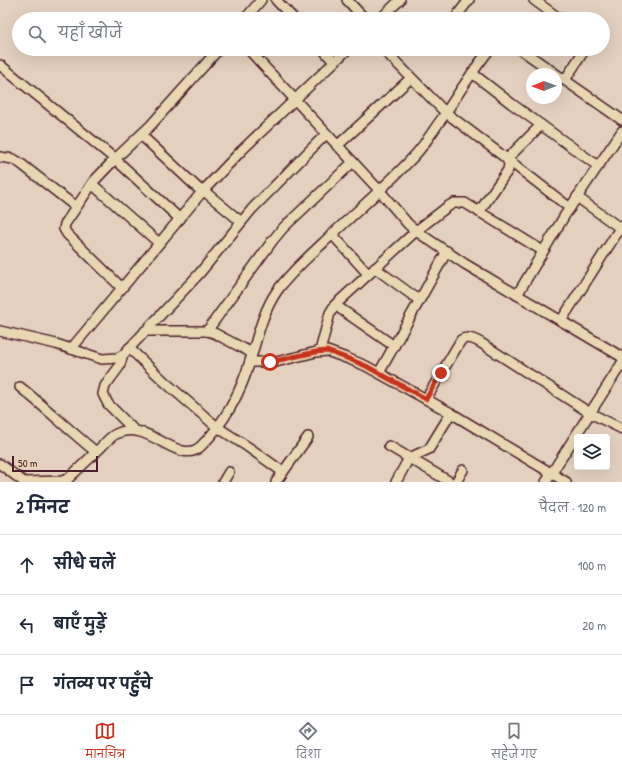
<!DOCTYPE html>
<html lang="hi">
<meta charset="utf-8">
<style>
body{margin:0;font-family:"Patrick Hand","Playpen Sans Deva",sans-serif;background:#f2f2f3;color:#1f2937}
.controls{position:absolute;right:12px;bottom:12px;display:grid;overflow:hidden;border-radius:4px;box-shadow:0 4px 16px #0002}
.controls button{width:36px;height:36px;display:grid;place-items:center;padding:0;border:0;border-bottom:1px solid #e0e1e3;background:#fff;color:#1f2937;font:20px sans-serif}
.compass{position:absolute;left:526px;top:68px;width:36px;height:36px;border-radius:50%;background:#fff;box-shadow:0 4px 16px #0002;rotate:269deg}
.scale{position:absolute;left:12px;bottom:10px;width:86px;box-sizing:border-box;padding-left:4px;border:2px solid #4a1f2b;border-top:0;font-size:11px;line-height:14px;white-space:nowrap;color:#4a1f2b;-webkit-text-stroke:3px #e9d7b4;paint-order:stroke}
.stop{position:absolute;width:12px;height:12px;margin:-9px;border:3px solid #c8321e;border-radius:50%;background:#fff}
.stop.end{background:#c8321e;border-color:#fff;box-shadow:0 1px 4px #0008}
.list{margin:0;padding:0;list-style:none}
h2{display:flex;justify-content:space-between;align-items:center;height:52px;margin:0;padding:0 16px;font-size:17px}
h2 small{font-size:13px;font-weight:400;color:#747a83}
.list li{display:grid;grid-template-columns:26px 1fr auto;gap:12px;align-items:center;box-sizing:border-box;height:60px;padding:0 16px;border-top:1px solid #e0e1e3}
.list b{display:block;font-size:15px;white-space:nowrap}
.list em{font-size:13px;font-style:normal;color:#747a83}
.icon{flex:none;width:22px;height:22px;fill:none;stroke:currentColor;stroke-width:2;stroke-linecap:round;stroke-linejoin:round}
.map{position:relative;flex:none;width:622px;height:482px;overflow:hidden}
.search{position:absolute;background:#fff;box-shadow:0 4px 16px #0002;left:12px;right:12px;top:12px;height:44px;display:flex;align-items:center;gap:10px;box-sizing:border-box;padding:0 14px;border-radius:22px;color:#747a83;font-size:15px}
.sheet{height:232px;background:#fff}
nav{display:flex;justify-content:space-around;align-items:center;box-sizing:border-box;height:56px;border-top:1px solid #e0e1e3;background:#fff;font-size:11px;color:#747a83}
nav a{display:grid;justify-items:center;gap:2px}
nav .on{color:#c8321e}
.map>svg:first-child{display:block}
</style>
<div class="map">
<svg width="622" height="482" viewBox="0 0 622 482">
<rect width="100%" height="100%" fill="#e4d0be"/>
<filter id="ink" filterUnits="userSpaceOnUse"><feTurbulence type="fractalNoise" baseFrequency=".025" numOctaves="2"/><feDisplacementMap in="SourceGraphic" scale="8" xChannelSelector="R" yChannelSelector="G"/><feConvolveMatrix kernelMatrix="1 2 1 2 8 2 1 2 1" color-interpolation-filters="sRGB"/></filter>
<g filter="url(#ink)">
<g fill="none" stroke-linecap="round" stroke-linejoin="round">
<defs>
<g id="street">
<path d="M276,0L294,19"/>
<path d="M347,0L365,19"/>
<path d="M534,0L560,19"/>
<path d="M458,14L469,0"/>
<path d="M245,19L261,0"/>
<path d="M380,19L400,0"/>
<path d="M248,49L379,190L408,224L416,231L465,264L622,357"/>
<path d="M323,49L334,62"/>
<path d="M383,49L445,112L507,159L509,164L508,170L479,212"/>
<path d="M520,49L622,120"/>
<path d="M0,65L115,159L180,219"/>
<path d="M472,73L512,104L598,166"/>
<path d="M565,80L585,49"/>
<path d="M541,125L507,159L570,208"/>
<path d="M141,135L202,192"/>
<path d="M337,146L411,78"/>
<path d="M0,157L13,159L20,163L76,207"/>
<path d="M92,184L159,243"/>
<path d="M204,191L239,220L240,223"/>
<path d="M577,197L620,228"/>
<path d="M332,234L368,274"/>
<path d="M375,268L419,300"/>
<path d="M122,288L67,234L64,229L65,224L94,181L115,159L151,125L219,49"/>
<path d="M517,295L565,215L622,131"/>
<path d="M335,305L394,346"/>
<path d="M561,321L622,225"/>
<path d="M0,331L56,344L102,359L117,358L123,355L199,274L252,209L326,134"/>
<path d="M145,331H207L214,333L252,353"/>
<path d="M207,331L273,240L283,228L353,162"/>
<path d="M129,348L166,383L217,427L248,447L283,472"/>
<path d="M71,349L202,192L242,150L348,49"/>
<path d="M320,351L330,313L335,305L416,231L447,207L454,203H465L543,251"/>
<path d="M123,355L119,367L105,386L103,394L108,404L134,430"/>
<path d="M250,362H276L316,352L327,351L349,359L366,366L451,413L566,482"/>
<path d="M379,373L447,251"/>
<path d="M20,387C46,408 70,431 96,452"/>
<path d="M426,399L461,340C468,336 474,339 481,343L590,413L622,429"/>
<path d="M389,446L450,482"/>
<path d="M0,464L24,482"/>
<path d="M24,482L62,481L68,479C77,470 87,461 97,451C103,446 109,437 116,434C148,417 179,468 201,446C224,424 241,392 250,361C257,338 263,311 277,291C290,273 307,258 323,243C354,213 387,186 416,154C426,143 434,129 443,117C458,94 473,70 490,49"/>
<path d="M223,482L229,472"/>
<path d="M276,482L308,437"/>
<path d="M396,482L409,458L429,449L451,413"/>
<path d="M456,482L463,470"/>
<path d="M546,482L622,363"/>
</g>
</defs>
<use href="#street" stroke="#4a1f2b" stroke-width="12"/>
<use href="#street" stroke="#e9d7b4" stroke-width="9"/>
</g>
</g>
<g fill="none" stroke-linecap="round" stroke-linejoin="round" filter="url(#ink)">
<path stroke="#c8321e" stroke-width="5" d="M270,362L316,352L327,351L349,359L366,366L426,399L441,373"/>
</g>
</svg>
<div class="controls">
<button><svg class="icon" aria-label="layers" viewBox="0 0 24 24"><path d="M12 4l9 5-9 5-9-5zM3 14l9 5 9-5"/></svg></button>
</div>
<svg class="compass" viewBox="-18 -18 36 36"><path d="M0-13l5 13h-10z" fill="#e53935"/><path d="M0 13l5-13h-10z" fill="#747a83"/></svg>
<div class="scale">50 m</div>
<div class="stop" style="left:270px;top:362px"></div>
<div class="stop end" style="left:441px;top:373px"></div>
<div class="search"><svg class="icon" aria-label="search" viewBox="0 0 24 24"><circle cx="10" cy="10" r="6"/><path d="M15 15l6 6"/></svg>यहाँ खोजें</div>
</div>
<section class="sheet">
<h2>2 मिनट<small>पैदल · 120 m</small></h2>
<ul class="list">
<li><svg class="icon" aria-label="ahead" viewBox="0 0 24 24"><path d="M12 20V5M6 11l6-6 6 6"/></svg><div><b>सीधे चलें</b></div><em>100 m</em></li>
<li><svg class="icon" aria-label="left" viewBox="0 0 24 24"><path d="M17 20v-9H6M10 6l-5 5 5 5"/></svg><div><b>बाएँ मुड़ें</b></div><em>20 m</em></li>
<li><svg class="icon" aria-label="arrive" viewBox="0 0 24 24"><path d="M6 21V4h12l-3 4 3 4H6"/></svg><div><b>गंतव्य पर पहुँचे</b></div></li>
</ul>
</section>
<nav>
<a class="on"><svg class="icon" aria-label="map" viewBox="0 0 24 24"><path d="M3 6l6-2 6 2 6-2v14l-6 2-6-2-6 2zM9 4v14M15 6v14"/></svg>मानचित्र</a>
<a><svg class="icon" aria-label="directions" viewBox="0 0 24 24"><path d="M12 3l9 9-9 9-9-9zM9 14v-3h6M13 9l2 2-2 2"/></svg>दिशा</a>
<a><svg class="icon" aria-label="saved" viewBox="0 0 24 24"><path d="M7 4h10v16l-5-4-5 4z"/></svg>सहेजे गए</a>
</nav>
